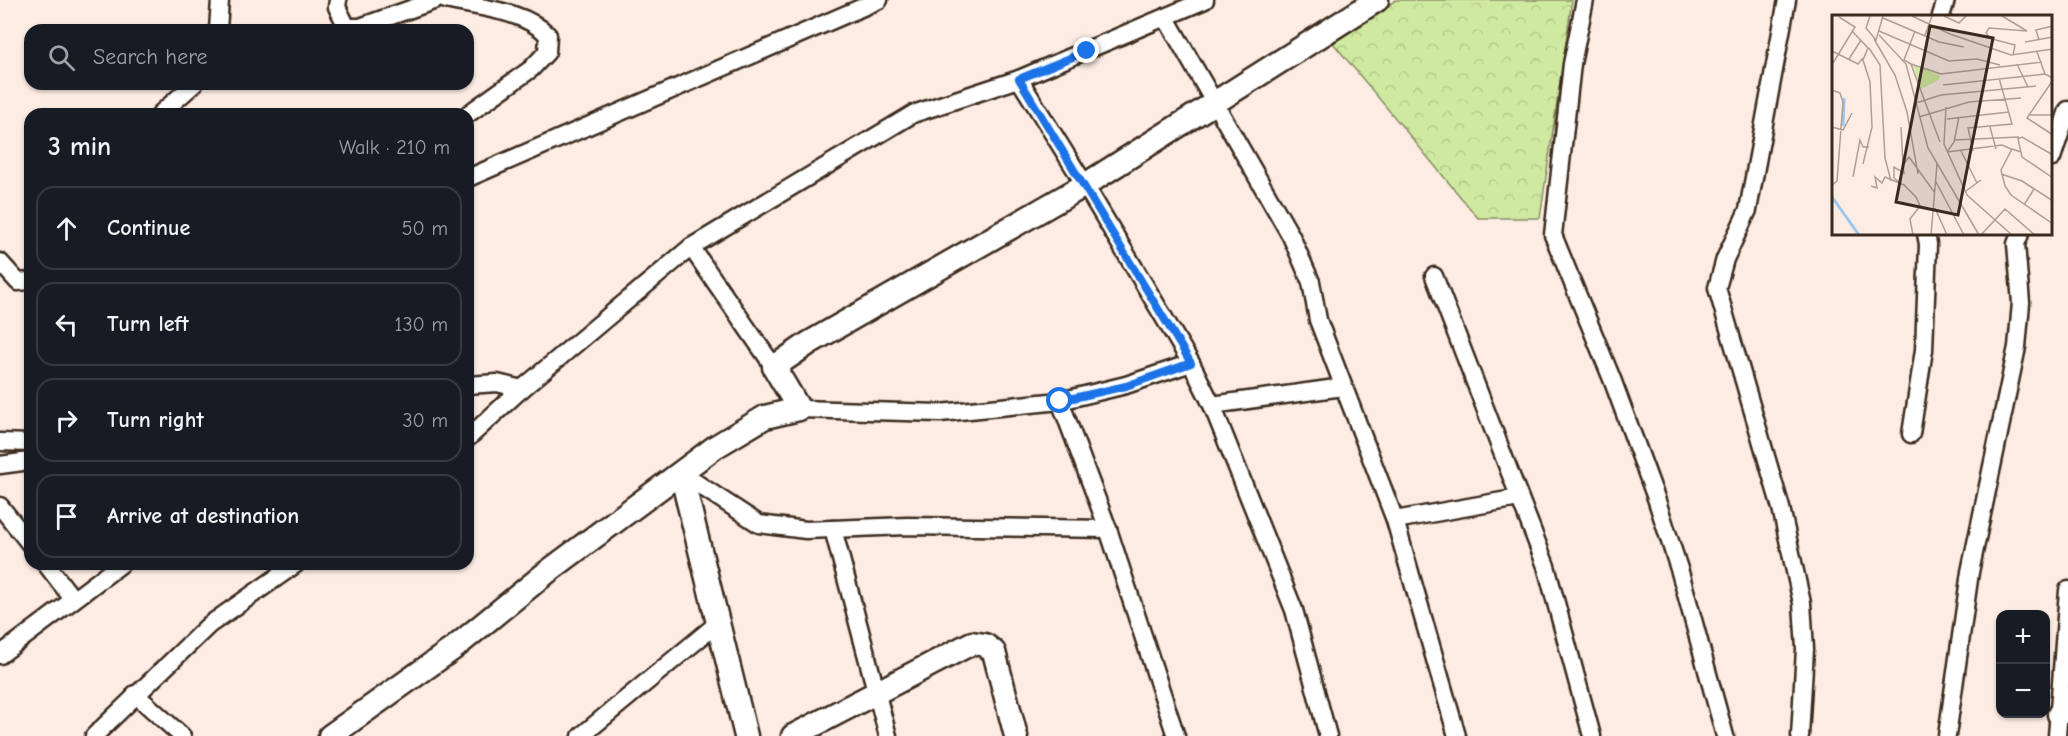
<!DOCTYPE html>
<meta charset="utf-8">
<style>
body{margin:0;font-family:"Comic Neue",sans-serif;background:#20242c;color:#f1f3f6}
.controls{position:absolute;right:18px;bottom:18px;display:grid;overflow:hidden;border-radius:12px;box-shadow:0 2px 4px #0004}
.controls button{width:54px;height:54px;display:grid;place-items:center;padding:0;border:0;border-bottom:2px solid #363941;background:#171b24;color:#f1f3f6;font:30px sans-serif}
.stop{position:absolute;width:18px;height:18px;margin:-14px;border:4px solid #1a73e8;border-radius:50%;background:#fff}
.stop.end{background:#1a73e8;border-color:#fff;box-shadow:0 2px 6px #0008}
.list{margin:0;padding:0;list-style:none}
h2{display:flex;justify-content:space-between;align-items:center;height:78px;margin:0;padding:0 24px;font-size:26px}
h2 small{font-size:20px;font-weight:400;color:#9ea1a6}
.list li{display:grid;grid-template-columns:39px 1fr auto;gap:18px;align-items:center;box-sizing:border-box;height:84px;margin:0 12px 12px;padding:0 12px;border:2px solid #363941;border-radius:18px}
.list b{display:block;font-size:22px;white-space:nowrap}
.list em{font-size:20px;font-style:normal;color:#9ea1a6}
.icon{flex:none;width:33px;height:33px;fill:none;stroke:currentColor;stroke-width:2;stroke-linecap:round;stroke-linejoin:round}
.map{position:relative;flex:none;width:2068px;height:736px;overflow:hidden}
.search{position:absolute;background:#171b24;box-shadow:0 2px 4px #0004;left:24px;top:24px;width:450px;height:66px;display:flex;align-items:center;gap:15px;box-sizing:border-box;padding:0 21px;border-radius:18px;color:#9ea1a6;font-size:22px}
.panel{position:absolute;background:#171b24;box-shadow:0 2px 4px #0004;left:24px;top:108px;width:450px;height:462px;border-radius:18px}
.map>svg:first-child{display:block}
</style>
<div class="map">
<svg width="2068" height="736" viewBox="0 0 2068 736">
<defs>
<pattern id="park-crowns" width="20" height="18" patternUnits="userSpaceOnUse" patternTransform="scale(1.5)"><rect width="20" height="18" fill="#cfeaa0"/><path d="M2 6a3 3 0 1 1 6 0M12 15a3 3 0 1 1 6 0" fill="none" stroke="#b3c989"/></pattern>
</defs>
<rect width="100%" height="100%" fill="#fcece4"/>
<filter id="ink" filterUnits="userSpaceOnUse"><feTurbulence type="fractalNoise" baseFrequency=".0167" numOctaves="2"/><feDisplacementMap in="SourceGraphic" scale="12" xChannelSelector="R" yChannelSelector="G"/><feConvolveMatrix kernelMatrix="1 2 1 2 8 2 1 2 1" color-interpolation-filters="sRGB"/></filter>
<g filter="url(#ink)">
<path fill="url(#park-crowns)" stroke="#858a5f" stroke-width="1.5" d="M1396,0H1572L1540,218H1478L1333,43Z"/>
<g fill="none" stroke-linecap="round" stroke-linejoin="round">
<defs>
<g id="street">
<path d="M338,0L337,7L347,27H360L436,0"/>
<path d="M446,0C479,8 524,10 548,35L547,52L531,69L468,114"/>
<path d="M1585,0L1572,64L1553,235L1612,379L1656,498L1680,572L1725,736"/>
<path d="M1787,0L1748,210L1725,259L1717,288L1781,508L1802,603L1805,649L1800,736"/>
<path d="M1941,16L1946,0"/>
<path d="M1166,18L1291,236L1311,282L1318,320L1395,520L1457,736"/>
<path d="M218,30L220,0"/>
<path d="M1019,79L1085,185L1191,363L1212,405L1294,610L1328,736"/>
<path d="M160,114L194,84"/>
<path d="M2052,158L2068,110"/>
<path d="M468,178L879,0"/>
<path d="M691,247L774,367"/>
<path d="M0,262L18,282L30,281"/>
<path d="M1434,276L1546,566L1592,736"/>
<path d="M468,385L497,383L522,389"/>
<path d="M1060,401L1108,529L1176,736"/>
<path d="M1212,405L1343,387"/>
<path d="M799,409L940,413L1060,401L1126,385L1191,363"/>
<path d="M1911,434L1924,350L1928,244L1926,234"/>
<path d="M468,438L517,393L691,247L913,114L1019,79L1205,0"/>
<path d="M0,442L30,443"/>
<path d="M0,465L30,461"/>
<path d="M681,473L759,524L806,530L907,526L1108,529"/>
<path d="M0,506L30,544"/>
<path d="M1395,520L1519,498"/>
<path d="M833,529L888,736"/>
<path d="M46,564L73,599"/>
<path d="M0,655L121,564"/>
<path d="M135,694L182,736"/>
<path d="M94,736L209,625L296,564"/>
<path d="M581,736L718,623"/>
<path d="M1947,736L1970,572L2017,347L2021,303L2016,244L2020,234"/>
<path d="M2057,736L2068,590"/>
</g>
<g id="secondary">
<path d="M681,473L746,736"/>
<path d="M2059,714L2068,702"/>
<path d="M330,736L454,648L546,573L715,447L765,417L799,409L774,367L809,343L1085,185L1377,0"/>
<path d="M793,736L972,643L985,645L994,652L1016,736"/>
</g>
</defs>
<use href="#street" stroke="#3b2a1e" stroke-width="21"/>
<use href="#secondary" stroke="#3b2a1e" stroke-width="27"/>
<use href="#street" stroke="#fff" stroke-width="16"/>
<use href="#secondary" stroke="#fff" stroke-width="22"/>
</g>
</g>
<g fill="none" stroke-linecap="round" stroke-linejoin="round" filter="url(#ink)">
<path stroke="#1a73e8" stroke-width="8" d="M1060,401L1126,386L1191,363L1019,79L1087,51"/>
</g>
<g transform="translate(1832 15)">
<rect width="220" height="220" fill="#fcece4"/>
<path d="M81,50L108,60L107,65L89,74Z" fill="#cfeaa0"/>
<path fill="none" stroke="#99c7f4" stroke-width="3" d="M11,111L12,83M0,182L27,220"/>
<path fill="none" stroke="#af9e95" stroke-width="1.5" d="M38,1L34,13L44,25L51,1M80,1L118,19L179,40L221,34M112,1L127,8L134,1M51,3L107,27L132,32M20,16L36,33L31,45L38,67L40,112L31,149M47,16L117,46L145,44L168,50M83,16L72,45L79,49L108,127M137,18L183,30L181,40M47,20L74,49L96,133L147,220M93,20L100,1M42,24L63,60L75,97L86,159M159,24L154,18L157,13L195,16L170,1M207,25L204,15L221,11M193,27L221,22M37,33L48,50L53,143L59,166M0,36L26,49L31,43M205,37L213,59M17,44L29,25M1,48L23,12L7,2M79,49L109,59L210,47M185,49L196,72M221,65L195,103L221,120M111,70L213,59L221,63M0,75L8,78L11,87L5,166L0,170M84,88L109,80L204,71M114,92L112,129L135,180L180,220M196,100H221M87,102L137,87L189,83M115,104L177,97M0,112L11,115L20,98M69,112L71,150M158,112L164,134M122,125L187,122M129,136L145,168M141,136L136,113L180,109L167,63M115,137L170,130L179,134M115,137L122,127L127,102M189,137L180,134L169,155L173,171L179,180L221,209M221,140L190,122L186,124L190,142L221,163M169,159L190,166L221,186M21,162L28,125L31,132H37M103,165L132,220M67,167L62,163V152L72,158L71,150L77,142L103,178M39,171L45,173L43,162L50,168L53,162L72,170L84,182L88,191L78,204L81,220M134,176L149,165M192,190L202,174M103,193L115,220M99,220L105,149M149,220L173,194L203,220"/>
<path fill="#3b2a1e" fill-opacity="0.15" stroke="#3b2a1e" stroke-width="3" d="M98,11L161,23L126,200L64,187Z"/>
<rect width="220" height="220" fill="none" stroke="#3b2a1e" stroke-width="3"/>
</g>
</svg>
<div class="controls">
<button>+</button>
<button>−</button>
</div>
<div class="stop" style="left:1060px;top:401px"></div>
<div class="stop end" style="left:1087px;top:51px"></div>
<div class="search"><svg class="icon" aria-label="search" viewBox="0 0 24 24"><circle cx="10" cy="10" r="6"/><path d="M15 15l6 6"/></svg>Search here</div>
<section class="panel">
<h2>3 min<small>Walk · 210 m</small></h2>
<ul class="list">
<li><svg class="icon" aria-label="ahead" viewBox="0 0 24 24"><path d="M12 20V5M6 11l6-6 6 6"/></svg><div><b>Continue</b></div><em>50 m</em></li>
<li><svg class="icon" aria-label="left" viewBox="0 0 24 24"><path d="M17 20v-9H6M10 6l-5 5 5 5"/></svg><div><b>Turn left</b></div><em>130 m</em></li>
<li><svg class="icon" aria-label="right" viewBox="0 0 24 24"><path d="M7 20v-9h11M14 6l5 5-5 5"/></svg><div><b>Turn right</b></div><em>30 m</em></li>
<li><svg class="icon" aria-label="arrive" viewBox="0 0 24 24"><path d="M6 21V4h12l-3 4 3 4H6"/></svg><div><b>Arrive at destination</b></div></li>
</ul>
</section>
</div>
